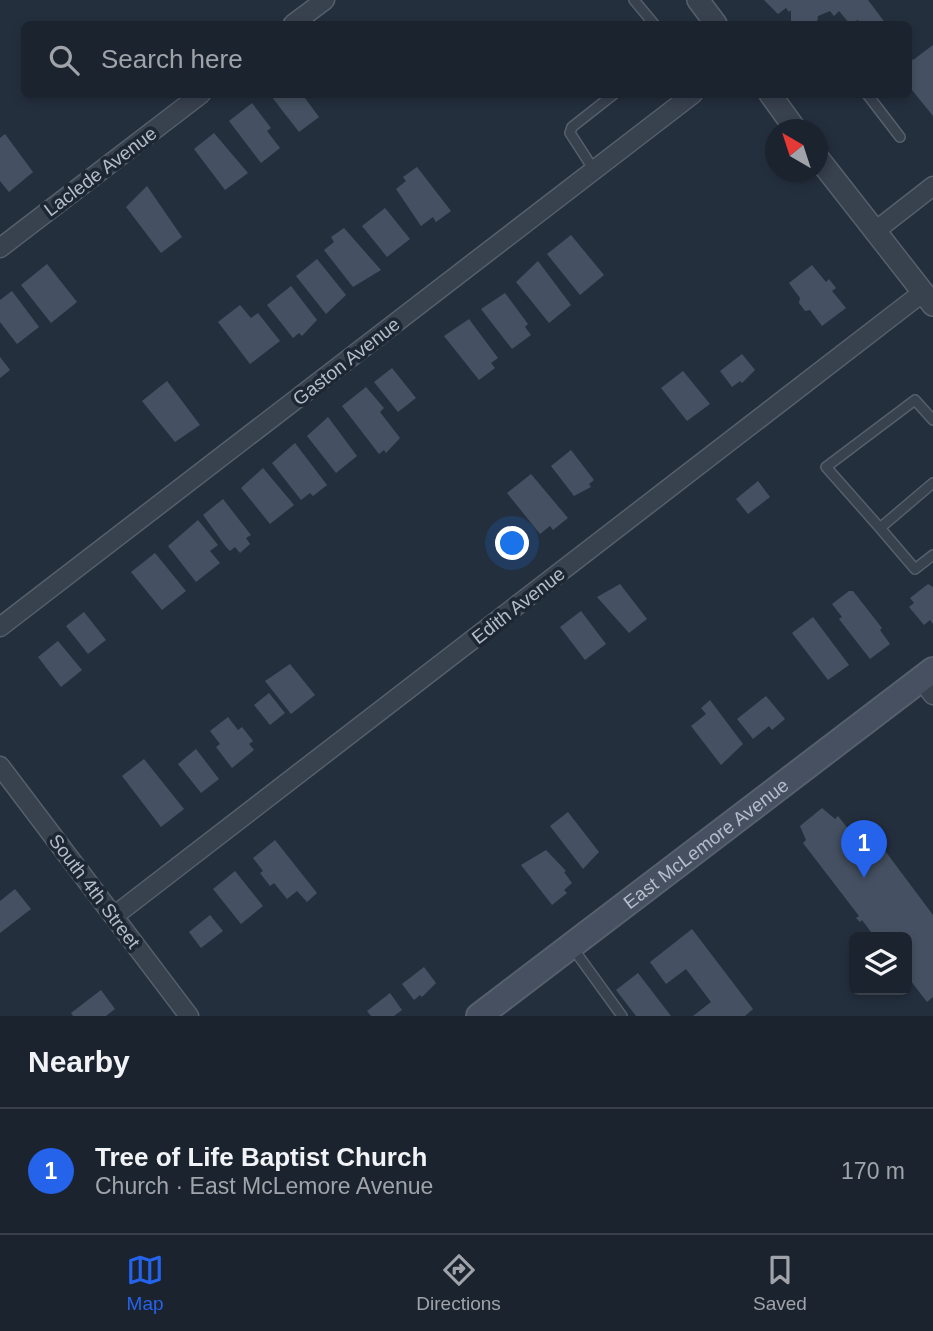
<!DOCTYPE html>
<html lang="en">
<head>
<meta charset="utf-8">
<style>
	body { margin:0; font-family:Arial,sans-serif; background:#282f3a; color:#f1f3f6 }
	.controls { position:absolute; right:21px; bottom:21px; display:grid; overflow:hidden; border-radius:10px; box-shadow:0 4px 10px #0003 }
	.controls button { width:63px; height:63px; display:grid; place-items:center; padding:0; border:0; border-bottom:2px solid #39404a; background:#1b232e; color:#f1f3f6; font:35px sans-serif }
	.compass { position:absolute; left:765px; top:119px; width:63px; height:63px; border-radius:50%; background:#1b232e; box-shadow:0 4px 10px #0003; rotate:321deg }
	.you { position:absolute; left:513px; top:544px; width:24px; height:24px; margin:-18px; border:5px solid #fff; border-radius:50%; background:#1a73e8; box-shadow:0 0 0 10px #1a73e833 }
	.badge { display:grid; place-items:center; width:46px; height:46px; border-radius:50%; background:#2563eb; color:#fff; font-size:23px; font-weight:700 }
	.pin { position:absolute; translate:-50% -58px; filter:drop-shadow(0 2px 4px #0008) }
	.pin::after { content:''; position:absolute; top:37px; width:24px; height:21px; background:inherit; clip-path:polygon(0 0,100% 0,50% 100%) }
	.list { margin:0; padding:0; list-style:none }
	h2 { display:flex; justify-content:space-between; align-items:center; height:91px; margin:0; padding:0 28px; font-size:30px }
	h2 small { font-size:23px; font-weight:400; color:#a0a4aa }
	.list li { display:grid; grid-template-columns:46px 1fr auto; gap:21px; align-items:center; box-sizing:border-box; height:126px; padding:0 28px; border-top:2px solid #39404a }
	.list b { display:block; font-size:26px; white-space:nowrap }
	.list p { margin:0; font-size:23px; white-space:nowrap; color:#a0a4aa }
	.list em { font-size:23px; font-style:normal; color:#a0a4aa }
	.icon { flex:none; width:38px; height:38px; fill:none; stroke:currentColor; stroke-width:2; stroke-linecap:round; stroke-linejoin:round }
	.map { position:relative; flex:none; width:933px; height:1016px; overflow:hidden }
	.search { position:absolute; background:#1b232e; box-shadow:0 4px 10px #0003; left:21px; right:21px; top:21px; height:77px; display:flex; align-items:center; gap:18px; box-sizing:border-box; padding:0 24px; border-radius:10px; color:#a0a4aa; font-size:26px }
	.sheet { height:217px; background:#1b232e }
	nav { display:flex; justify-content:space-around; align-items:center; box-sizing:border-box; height:98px; border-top:2px solid #39404a; background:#1b232e; font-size:19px; color:#a0a4aa }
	nav a { display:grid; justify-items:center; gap:4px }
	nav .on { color:#2563eb }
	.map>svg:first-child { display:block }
</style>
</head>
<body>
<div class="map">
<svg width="933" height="1016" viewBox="0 0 933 1016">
	<rect width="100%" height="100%" fill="#242f3e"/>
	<path fill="#455162" d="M764,0H868L886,24H862L858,20L850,24L839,11L834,16L830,11L818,16L817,24H791V10L789,12L786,8L778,14Z
		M933,45V116L908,85V54L913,60Z
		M273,94H302L319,117L299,132L271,96Z
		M252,103L271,128L267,131L280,148L261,163L229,121Z
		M214,133L248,173L225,190L194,149Z
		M5,134L33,172L9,192L0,181V138Z
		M417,167L451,211L436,222L433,217L421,226L396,189L406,181L403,177Z
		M147,186L182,237L161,253L126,207Z
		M385,208L410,239L387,257L362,226Z
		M344,228L381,270L353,287L324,250L334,242L331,237Z
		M571,235L604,275L580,295L547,254Z
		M317,259L346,295L326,314L296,276Z
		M538,261L571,305L549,323L516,282Z
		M47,264L77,302L51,323L21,285Z
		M812,265L826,282L829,279L836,288L832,291L846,308L822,326L810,310L805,311L799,303L800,298L789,283Z
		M291,286L317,320L302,336L299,333L293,338L267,305Z
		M12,291L39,327L17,344L0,322V300Z
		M505,293L528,324L525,327L531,335L512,349L481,309Z
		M240,305L251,318L258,313L280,341L250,364L218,322Z
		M469,319L498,358L491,363L495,368L479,380L444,336Z
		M742,354L755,370L742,383L740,381L732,387L720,371Z
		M0,357L10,370L0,378Z
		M392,368L416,398L398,412L374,382Z
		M683,371L710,404L687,421L661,388Z
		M167,381L200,425L175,442L142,401Z
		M366,387L384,408L380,412L400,438L386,453L384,450L379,454L342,406Z
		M328,417L357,456L336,473L307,436Z
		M295,443L327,485L313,496L310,493L301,500L272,463Z
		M571,450L594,480L589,484L591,487L574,496L551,466Z
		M263,468L294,505L270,524L241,488Z
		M531,474L568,518L553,530L550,526L540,534L507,493Z
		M758,481L770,497L748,514L736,499Z
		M223,499L251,535L246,538L250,544L240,553L235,547L230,551L226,547L203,515Z
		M198,520L218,545L210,551L220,563L196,582L168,546Z
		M155,553L186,591L162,610L131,572Z
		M620,584L647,619L629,633L597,597Z
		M928,584L933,587V624L930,620L924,625L909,607L914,603L910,598Z
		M849,591H853L882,628L880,630L890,644L870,659L839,619L842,617L832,604Z
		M581,611L606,644L585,660L560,627Z
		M84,612L106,640L88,654L66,626Z
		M813,617L849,665L828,680L792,633Z
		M58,641L82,670L61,687L38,657Z
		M290,664L315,695L291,714L265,681Z
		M269,693L285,713L270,725L254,705Z
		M766,696L785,719L772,730L769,726L753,739L737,719Z
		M710,700L743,744L721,765L691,726L706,714L701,708Z
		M228,717L238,730L242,727L253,741L249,744L254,750L232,768L216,747L220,744L210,731Z
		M196,749L219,779L201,793L178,764Z
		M144,759L184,809L161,827L122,776Z
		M822,808L835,819L838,816L868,854L880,844L933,915V997L927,1002L907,976V937L874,936L862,920L860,922L856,918L859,916L803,843L806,840L800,826Z
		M568,812L599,852L583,869L550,826Z
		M275,840L317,893L307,902L297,891L287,899L274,883L270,886L260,873L263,871L253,858Z
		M546,850L566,871L564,872L572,883L564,890L567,893L552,905L521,865Z
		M235,871L263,906L241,924L213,889Z
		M15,889L31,909L0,933V901Z
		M210,915L223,931L201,948L189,932Z
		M692,929L753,1009L745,1016H693L711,1002L686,969L666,984L650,962Z
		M424,967L436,983L422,997L420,995L414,1000L402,984Z
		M638,973L671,1016H636L616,990Z
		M101,990L115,1009L106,1016H73L71,1013Z
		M390,993L402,1010L394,1016H371L367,1011Z"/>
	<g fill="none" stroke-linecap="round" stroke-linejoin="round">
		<defs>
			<path id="service" d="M634,0L654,24
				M867,94L900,137
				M594,170L570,133L572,127L614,94
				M933,420L915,400L826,467L880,528L933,483
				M880,528L915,569L933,555
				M572,947L622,1016"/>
			<path id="minor" d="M293,24L325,0
				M874,232L933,186
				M0,248L201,94
				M0,627L693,94
				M921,679L933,695
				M0,766L189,1016
				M114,916L922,293"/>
			<path id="tertiary" d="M698,0L716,24
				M770,94L796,130
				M818,158L933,305"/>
			<g id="secondary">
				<path id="s1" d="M479,1016L933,670"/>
			</g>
		</defs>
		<use href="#service" stroke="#565f6c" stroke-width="12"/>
		<use href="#minor" stroke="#565f6c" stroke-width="21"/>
		<use href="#tertiary" stroke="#565f6c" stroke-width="24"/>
		<use href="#secondary" stroke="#565f6c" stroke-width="28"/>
		<use href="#service" stroke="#38414e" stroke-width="9"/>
		<use href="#minor" stroke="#38414e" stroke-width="18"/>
		<use href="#tertiary" stroke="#38414e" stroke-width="21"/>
		<use href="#secondary" stroke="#465061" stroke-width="24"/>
	</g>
	<g text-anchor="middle" stroke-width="7" stroke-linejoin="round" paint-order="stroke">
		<g font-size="19" fill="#b4bcc9" stroke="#1d2633">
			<text transform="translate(100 171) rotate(-37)" y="7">Laclede Avenue</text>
			<text transform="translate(346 361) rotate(-38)" y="7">Gaston Avenue</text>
			<text transform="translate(518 605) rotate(-38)" y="7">Edith Avenue</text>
			<text dy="7" stroke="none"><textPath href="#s1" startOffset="285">East McLemore Avenue</textPath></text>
			<text transform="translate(95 891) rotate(53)" y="7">South 4th Street</text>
		</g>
	</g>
</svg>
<div class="controls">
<button><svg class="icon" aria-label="layers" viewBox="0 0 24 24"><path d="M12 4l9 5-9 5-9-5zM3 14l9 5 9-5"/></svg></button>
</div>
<svg class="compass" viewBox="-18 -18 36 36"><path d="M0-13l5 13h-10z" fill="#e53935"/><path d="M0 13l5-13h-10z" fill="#a0a4aa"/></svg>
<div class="you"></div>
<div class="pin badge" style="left:864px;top:878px">1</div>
<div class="search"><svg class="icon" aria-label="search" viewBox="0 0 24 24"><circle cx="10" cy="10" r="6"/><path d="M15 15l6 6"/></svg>Search here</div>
</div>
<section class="sheet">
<h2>Nearby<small></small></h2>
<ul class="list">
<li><span class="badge">1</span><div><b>Tree of Life Baptist Church</b><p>Church · East McLemore Avenue</p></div><em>170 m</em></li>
</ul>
</section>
<nav>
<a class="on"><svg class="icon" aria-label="map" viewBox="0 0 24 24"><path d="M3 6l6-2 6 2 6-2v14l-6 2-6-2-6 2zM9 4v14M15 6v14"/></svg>Map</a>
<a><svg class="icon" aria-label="directions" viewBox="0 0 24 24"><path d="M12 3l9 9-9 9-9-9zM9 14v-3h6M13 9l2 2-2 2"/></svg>Directions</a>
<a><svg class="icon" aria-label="saved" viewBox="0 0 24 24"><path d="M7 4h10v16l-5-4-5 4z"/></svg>Saved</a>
</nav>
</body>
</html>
